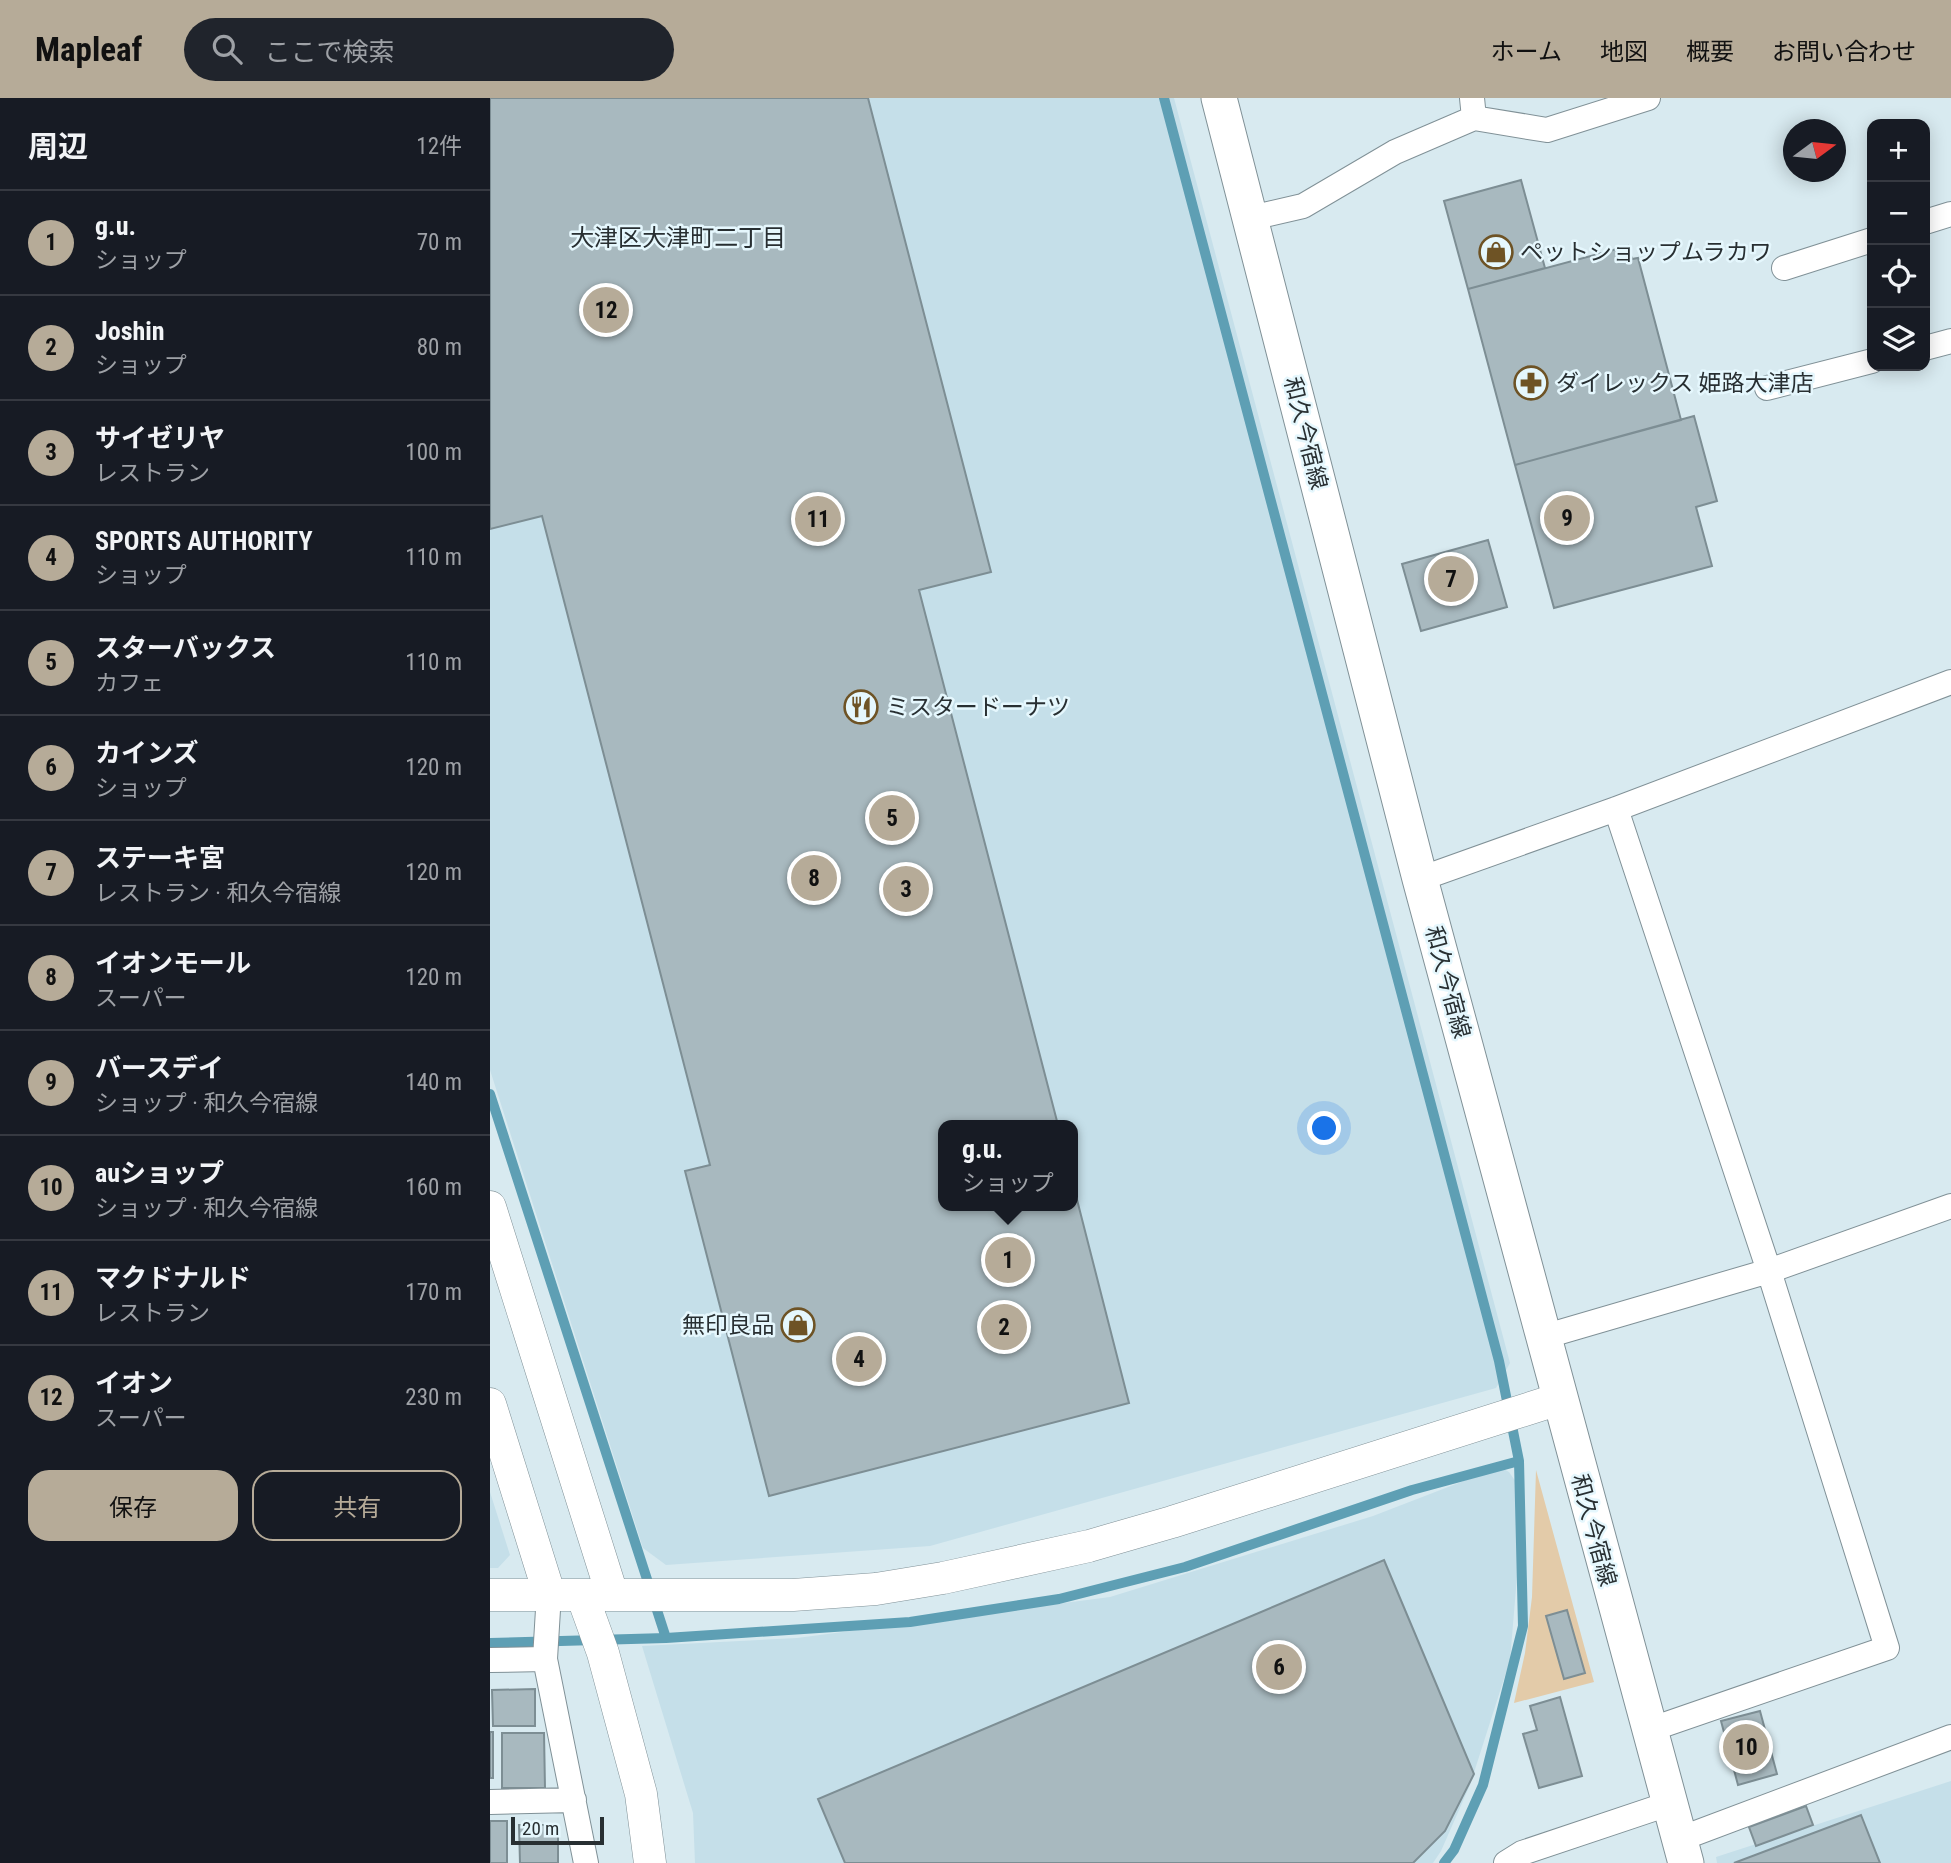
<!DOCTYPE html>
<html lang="ja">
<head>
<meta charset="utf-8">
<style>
	body { margin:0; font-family:"Roboto Condensed","Noto Sans JP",sans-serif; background:#20242c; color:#f1f3f6 }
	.controls { position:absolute; right:21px; top:21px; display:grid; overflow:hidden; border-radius:14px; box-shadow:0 4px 18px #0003 }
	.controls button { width:63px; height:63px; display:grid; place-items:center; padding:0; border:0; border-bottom:2px solid #363941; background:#171b24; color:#f1f3f6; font:35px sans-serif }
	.compass { position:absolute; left:1293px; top:21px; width:63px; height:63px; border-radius:50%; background:#171b24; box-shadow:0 4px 18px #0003; rotate:75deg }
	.scale { position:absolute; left:21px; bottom:18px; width:93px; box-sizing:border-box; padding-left:7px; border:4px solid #282f32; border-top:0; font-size:19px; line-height:24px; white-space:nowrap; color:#282f32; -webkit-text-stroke:5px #e5f7fd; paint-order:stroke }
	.you { position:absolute; left:835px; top:1031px; width:24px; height:24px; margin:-18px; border:5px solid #fff; border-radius:50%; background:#1a73e8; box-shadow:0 0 0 10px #1a73e833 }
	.badge { display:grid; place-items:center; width:46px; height:46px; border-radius:50%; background:#b6ab98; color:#111; font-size:23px; font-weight:700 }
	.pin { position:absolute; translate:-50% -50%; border:4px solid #fff; box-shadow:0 2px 7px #0006 }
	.popup { position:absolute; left:448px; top:1022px; width:140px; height:91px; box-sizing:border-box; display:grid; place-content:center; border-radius:14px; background:#171b24; filter:drop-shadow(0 2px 5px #0005); font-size:23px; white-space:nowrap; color:#9ea1a6 }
	.popup b { font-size:26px; color:#f1f3f6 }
	.popup::after { content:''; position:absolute; left:50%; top:100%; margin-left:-14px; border:14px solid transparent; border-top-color:#171b24 }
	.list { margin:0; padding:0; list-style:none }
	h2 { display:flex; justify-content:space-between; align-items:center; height:91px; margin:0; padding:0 28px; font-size:30px }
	h2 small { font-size:23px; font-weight:400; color:#9ea1a6 }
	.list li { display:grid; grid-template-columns:46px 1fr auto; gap:21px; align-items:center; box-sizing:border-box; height:105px; padding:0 28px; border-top:2px solid #363941 }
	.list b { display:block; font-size:26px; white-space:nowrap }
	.list p { margin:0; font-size:23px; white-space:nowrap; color:#9ea1a6 }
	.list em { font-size:23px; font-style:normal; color:#9ea1a6 }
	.actions { display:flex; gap:14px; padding:21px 28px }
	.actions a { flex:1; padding:16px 0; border:2px solid #b6ab98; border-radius:21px; text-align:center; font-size:24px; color:#b6ab98 }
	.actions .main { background:#b6ab98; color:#111 }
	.icon { flex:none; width:38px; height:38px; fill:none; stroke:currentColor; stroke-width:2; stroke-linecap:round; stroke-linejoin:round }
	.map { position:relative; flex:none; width:1461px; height:1765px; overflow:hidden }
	header { display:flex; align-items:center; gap:42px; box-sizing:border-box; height:98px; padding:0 35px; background:#b6ab98; color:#111 }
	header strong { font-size:33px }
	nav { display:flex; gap:38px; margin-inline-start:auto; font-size:24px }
	.search { width:490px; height:63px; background:#20242c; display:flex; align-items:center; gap:18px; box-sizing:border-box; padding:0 24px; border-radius:38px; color:#9ea1a6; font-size:26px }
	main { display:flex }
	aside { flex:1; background:#171b24 }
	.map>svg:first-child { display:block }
</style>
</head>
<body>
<header>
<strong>Mapleaf</strong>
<div class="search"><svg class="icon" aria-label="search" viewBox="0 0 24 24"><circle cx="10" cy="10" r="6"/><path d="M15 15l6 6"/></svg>ここで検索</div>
<nav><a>ホーム</a><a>地図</a><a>概要</a><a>お問い合わせ</a></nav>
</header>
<main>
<aside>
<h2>周辺<small>12件</small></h2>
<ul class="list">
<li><span class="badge">1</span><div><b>g.u.</b><p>ショップ</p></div><em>70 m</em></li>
<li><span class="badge">2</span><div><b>Joshin</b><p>ショップ</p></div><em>80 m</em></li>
<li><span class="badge">3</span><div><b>サイゼリヤ</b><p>レストラン</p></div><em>100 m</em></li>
<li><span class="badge">4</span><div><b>SPORTS AUTHORITY</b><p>ショップ</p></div><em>110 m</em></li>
<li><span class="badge">5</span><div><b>スターバックス</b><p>カフェ</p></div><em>110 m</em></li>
<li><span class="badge">6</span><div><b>カインズ</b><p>ショップ</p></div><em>120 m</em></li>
<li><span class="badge">7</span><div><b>ステーキ宮</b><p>レストラン · 和久今宿線</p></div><em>120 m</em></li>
<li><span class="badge">8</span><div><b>イオンモール</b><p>スーパー</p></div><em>120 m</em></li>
<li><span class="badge">9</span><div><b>バースデイ</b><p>ショップ · 和久今宿線</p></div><em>140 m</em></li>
<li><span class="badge">10</span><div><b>auショップ</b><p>ショップ · 和久今宿線</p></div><em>160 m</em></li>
<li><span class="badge">11</span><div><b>マクドナルド</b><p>レストラン</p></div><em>170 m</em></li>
<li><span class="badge">12</span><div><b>イオン</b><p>スーパー</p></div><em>230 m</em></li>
</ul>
<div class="actions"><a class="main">保存</a><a>共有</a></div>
</aside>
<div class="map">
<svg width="1461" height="1765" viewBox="0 0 1461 1765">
	<rect width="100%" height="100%" fill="#d8eaf0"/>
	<path fill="#c5dfe9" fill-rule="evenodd" d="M0,0H684L1020,1265L1006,1290L440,1448L176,1467L153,1450L0,972ZM453,1027H583V1108H453Z
		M1010,1369L1019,1374L1026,1384L1028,1398L1029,1455L1020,1562L980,1687L951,1753L943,1765H205L203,1715L152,1548L307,1540L620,1499L883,1418Z
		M0,1394L20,1457L8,1470H0Z
		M1461,1683V1765H1227L1226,1759Z"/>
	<path fill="#e3cba9" d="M1046,1372L1104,1584L1024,1605L1035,1555L1042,1499Z"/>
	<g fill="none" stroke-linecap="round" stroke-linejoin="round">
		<path stroke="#5e9fb4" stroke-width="10" d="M674,0L1009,1263L1029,1363L1033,1528L993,1687L964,1752L954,1765
			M0,996L176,1540
			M0,1545L176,1540L420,1524L569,1501L695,1469L922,1392L1029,1363"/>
	</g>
	<path fill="#a8b9bf" stroke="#7d8e94" stroke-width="2" d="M0,0H378L501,474L429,492L568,1027H453V1108H583V1086L639,1305L279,1398L195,1073L220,1067L52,418L0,431Z
		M1031,82L1055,170L978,191L954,103Z
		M1138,148L1142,161L1148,160L1191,322L1025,367L978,191Z
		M1204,318L1227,403L1206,409L1222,468L1064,510L1025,367Z
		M998,442L1017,509L931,533L912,466Z
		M894,1462L984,1676L955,1733L923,1765H355L328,1701Z
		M1077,1512L1095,1575L1074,1581L1056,1518Z
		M45,1591V1628H3L2,1592Z
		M1070,1599L1092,1678L1049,1690L1033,1636L1047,1632L1040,1608Z
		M1270,1613L1287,1676L1248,1687L1231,1623Z
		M0,1634H3V1680H0Z
		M12,1635H54L55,1690H12Z
		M1316,1708L1323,1727L1266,1748L1259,1729Z
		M1371,1717L1390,1765H1244Z
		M0,1723H17V1765H0Z
		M29,1727H68V1765H30Z"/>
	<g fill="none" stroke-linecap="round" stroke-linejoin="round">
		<defs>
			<path id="minor" d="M982,0L984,20L1057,32L1158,0
				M761,120L813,108L905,54L984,20
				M1435,124L1461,116
				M1294,170L1382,142
				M1435,250L1461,243
				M1277,290L1382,263
				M1126,711L1279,1173L1397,1550L1159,1632
				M930,781L1126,711L1461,584
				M1053,1239L1279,1173L1461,1108
				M59,1495L55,1561L96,1765
				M0,1562L55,1561
				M0,1704L84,1702
				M1190,1741L1461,1639
				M1016,1765L1032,1755L1181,1705"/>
			<path id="tertiary" d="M0,1109L122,1496
				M0,1306L59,1495
				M0,1497H303L386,1491L453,1480L599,1448L682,1424L1069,1301
				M92,1497L113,1555L151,1696L160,1765"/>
			<path id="secondary" d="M729,0L930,781L1196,1765"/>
		</defs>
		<use href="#minor" stroke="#809197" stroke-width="26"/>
		<use href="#tertiary" stroke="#809197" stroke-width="33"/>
		<use href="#secondary" stroke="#809197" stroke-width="37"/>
		<use href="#minor" stroke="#fff" stroke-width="24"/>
		<use href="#tertiary" stroke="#fff" stroke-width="32"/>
		<use href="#secondary" stroke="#fff" stroke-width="35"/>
	</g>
	<defs>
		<symbol id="shop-ring" viewBox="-11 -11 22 22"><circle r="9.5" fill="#e5f7fd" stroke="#6e5325" stroke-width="1.5"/><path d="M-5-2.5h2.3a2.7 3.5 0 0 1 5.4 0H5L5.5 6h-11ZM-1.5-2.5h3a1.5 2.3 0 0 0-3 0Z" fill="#6e5325"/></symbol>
		<symbol id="pharmacy-ring" viewBox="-11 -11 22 22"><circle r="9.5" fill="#e5f7fd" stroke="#6e5325" stroke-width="1.5"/><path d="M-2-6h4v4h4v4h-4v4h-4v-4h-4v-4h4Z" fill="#6e5325"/></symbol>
		<symbol id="restaurant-ring" viewBox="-11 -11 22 22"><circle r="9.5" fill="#e5f7fd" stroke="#6e5325" stroke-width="1.5"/><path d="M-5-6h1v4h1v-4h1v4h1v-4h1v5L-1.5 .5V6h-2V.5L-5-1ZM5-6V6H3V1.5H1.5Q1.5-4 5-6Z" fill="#6e5325"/></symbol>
	</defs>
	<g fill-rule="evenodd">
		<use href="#shop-ring" x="987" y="135" width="38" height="38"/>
		<use href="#pharmacy-ring" x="1022" y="266" width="38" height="38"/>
		<use href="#restaurant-ring" x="352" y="590" width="38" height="38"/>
		<use href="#shop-ring" x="289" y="1208" width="38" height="38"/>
	</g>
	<g text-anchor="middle" stroke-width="5" stroke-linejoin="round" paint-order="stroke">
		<g font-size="23" fill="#282f32" stroke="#e5f7fd" text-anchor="start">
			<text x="1030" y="162">ペットショップムラカワ</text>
			<text x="1066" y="293">ダイレックス 姫路大津店</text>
			<text x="396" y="617">ミスタードーナツ</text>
			<text x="284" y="1235" text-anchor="end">無印良品</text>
		</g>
		<g font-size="23" fill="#282f32" stroke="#e5f7fd">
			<text transform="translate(816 335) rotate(76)" y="8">和久今宿線</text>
			<text transform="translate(958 884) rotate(75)" y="8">和久今宿線</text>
			<text transform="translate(1104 1432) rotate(75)" y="8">和久今宿線</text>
		</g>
		<g font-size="24" fill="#282f32" stroke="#e5f7fd">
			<text x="188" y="148">大津区大津町二丁目</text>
		</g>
	</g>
</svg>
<div class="controls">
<button>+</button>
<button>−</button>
<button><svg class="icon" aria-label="locate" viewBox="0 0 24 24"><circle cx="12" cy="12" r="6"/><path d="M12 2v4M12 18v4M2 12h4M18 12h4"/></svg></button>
<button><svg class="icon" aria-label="layers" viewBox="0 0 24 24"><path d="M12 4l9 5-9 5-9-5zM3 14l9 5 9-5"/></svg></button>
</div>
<svg class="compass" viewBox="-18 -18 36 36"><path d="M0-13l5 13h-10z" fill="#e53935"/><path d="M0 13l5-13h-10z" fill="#9ea1a6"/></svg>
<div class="scale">20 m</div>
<div class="you"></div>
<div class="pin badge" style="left:518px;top:1162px">1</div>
<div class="popup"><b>g.u.</b>ショップ</div>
<div class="pin badge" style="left:514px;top:1229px">2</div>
<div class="pin badge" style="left:416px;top:791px">3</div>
<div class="pin badge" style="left:369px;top:1261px">4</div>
<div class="pin badge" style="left:402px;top:720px">5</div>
<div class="pin badge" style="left:789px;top:1569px">6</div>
<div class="pin badge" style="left:961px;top:481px">7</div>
<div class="pin badge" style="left:324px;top:780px">8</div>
<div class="pin badge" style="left:1077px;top:420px">9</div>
<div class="pin badge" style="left:1256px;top:1649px">10</div>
<div class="pin badge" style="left:328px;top:421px">11</div>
<div class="pin badge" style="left:116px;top:212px">12</div>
</div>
</main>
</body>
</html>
